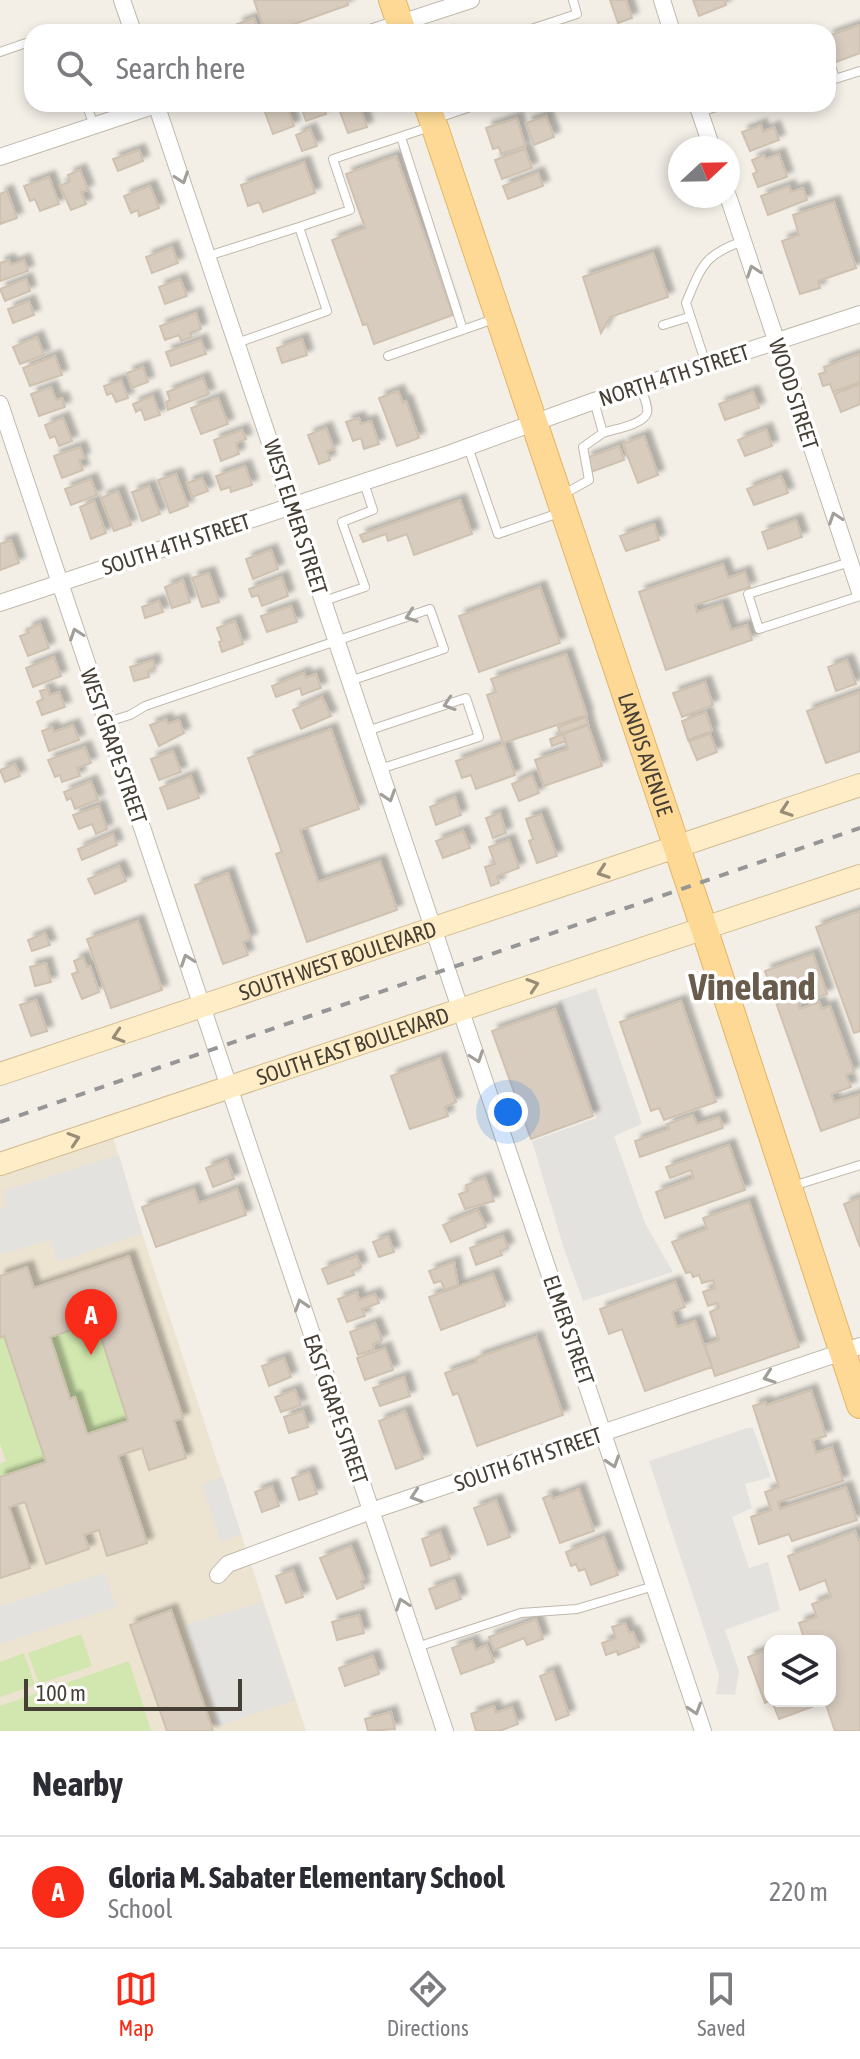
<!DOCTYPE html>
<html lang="en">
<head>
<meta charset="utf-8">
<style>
	body { margin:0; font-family:"Asap Condensed",sans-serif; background:#f2f2f3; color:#2b2b33 }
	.controls { position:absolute; right:24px; bottom:24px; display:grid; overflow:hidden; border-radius:16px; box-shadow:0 4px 12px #0003 }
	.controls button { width:72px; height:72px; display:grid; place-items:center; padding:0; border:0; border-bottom:2px solid #e1e1e2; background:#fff; color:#2b2b33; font:40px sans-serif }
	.compass { position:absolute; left:668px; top:136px; width:72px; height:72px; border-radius:50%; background:#fff; box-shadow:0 4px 12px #0003; rotate:68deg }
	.scale { position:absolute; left:24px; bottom:20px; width:218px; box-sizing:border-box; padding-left:8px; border:4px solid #463f36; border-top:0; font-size:22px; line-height:28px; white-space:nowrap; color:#463f36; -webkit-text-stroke:6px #fff; paint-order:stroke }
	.you { position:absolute; left:508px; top:1112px; width:28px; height:28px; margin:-20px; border:6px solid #fff; border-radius:50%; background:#1a73e8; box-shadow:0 0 0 12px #1a73e833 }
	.badge { display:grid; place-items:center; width:52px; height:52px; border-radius:50%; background:#f82c19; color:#fff; font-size:26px; font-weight:700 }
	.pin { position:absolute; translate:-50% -66px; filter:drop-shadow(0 2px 4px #0008) }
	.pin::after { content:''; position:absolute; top:42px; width:28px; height:24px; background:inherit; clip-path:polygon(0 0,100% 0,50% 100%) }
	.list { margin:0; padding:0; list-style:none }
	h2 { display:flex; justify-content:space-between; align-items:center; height:104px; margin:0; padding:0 32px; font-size:34px }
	h2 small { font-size:26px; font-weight:400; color:#7c7c81 }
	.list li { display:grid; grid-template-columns:52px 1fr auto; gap:24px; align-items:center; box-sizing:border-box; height:112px; padding:0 32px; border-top:2px solid #e1e1e2 }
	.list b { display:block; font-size:30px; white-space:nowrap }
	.list p { margin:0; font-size:26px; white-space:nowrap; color:#7c7c81 }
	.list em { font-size:26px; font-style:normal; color:#7c7c81 }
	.icon { flex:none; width:44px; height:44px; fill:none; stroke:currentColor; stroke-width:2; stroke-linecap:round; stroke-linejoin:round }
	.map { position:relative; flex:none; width:860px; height:1731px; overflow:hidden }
	.search { position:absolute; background:#fff; box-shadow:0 4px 12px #0003; left:24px; right:24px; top:24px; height:88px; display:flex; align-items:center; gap:20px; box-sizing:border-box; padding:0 28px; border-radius:24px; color:#7c7c81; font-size:30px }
	.sheet { height:216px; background:#fff }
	nav { display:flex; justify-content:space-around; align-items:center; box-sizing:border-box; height:112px; border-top:2px solid #e1e1e2; background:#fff; font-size:22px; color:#7c7c81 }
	nav a { display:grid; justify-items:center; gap:4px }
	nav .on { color:#f82c19 }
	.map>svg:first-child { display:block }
</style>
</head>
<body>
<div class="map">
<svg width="860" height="1731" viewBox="0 0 860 1731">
	<defs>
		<filter id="shadow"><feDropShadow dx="6" dy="-6" stdDeviation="2" flood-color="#0004"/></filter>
	</defs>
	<rect width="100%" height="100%" fill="#f3efe7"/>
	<path fill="#ece3d0" d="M110,1127L142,1233L306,1731H0V1164Z"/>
	<path fill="#d2e7af" d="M96,1322L128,1421L87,1434L75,1398L70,1399L50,1337Z
		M4,1336L48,1460L0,1477V1464L6,1461L0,1443V1338Z
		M81,1634L92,1666L39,1684L28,1653Z
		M24,1653L35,1685L0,1697V1662Z
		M129,1661L151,1731H0V1706Z"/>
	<path fill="#e4e2df" d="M596,988L642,1124L614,1136L645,1223L673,1272L583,1301L564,1249L532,1141L596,1118L558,1001Z
		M119,1155L142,1233L58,1262L50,1240L0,1255V1208L7,1206L3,1191Z
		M747,1428H753L771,1477L745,1484L752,1508L732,1517L749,1568L768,1562L780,1610L725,1630L739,1671L735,1695L716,1694L719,1675L649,1461Z
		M223,1477L241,1534L221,1542L202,1485Z
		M105,1573L116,1607L0,1644V1606Z
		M262,1602L295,1700L218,1726L186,1625Z"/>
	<path fill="#d8ccbf" stroke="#cfc1af" stroke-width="2" fill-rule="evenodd" filter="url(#shadow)" d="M254,0H347L348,5L272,32H265Z
		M610,0H626L632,18L618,23Z
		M693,0H724L726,5L699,16Z
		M254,18L259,32H240L237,24Z
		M860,25V53L836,62L828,36Z
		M262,104H286L294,126L273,134Z
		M300,104H322L326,114L306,121Z
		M337,104H359L367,127L348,133Z
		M546,116L554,137L534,145L526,123Z
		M517,118L525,146L501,154L499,147L493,149L486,128Z
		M761,125L763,132L774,127L779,140L750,151L742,132Z
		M310,129L317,146L302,151L296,135Z
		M525,149L532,168L502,179L495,160Z
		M139,150L143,161L118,171L113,159Z
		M779,154L787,177L758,187L753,174L757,172L752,160L764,155L766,159Z
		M396,156L453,315L374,344L367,324L363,325L332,240L365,228L346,174Z
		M304,162L315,193L263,212L259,202L248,206L241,185Z
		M80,170L88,190L81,192L86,204L71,210L60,186L70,181L68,175Z
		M538,173L543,186L508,199L503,186Z
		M49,177L59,204L40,211L35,199L30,201L24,186Z
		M150,186L159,208L139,216L138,210L131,213L124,196Z
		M789,186L791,192L803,188L807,200L768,215L761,196Z
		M7,191L17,218L0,224V194Z
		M834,202L856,268L818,281L820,288L800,294L782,241L799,235L793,215Z
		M172,247L178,263L152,273L146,257Z
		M653,253L668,297L610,317L601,333L583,277Z
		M9,260L11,265L24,260L28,271L0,281V263Z
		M26,279L30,291L5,301L0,289Z
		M180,279L187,296L165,304L159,287Z
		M29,301L34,315L13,323L8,309Z
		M196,313L201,329L190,333L192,337L181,341L179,335L165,340L160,326Z
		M37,337L44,355L20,364L13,347Z
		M302,339L307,355L282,363L277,348Z
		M201,340L206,354L171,366L166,352Z
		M860,354V382L833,392L830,384L823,386L819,374L826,372L824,367Z
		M55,356L62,375L30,386L23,368Z
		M143,367L148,382L132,388L127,373Z
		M203,378L209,394L168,410L166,402L170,400L167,392Z
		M121,380L128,398L116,402L112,393L107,395L104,386Z
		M860,384V404L841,412L834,394Z
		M51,387L56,400L62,398L65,407L39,416L31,394Z
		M398,391L403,403L406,401L419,438L397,446L379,398Z
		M753,392L759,408L725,420L719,404Z
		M153,396L160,415L145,420L141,409L136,412L133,404Z
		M218,398L228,424L201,434L191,408Z
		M63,418L72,441L59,446L55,436L50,438L45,425Z
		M359,418L361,424L371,421L379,444L364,449L361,438L353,441L346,422Z
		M326,428L334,449L327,451L330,460L319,464L308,435Z
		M766,429L772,446L745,456L738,440Z
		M242,430L246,439L236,443L239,454L221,461L214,440Z
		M644,436L658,475L638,483L623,444Z
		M619,446L624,460L591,472L586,458Z
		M80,447L84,458L79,460L83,470L62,478L54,456Z
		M245,466L252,485L231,492L230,487L221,490L216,476Z
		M176,474L188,506L170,513L158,480Z
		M781,476L788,493L754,505L747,489Z
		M202,478L208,491L192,497L187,483Z
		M91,479L97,495L71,505L65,489Z
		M149,486L160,514L142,521L132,492Z
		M118,491L131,525L114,531L101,498Z
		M460,500L472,534L414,555L407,534L388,541L386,534L363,542L360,535Z
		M94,501L106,533L91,539L80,507Z
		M796,520L802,537L768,549L762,532Z
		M654,524L659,540L626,551L620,536Z
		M11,540L19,563L0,570V544Z
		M271,550L278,569L253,579L246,559Z
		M723,564L728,578L745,572L750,587L695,605L697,612L722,604L731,630L747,625L752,640L666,670L639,592Z
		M209,573L219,602L202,607L192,578Z
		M282,577L288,596L262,606L258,595L252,597L249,589Z
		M183,580L190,602L172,608L165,587Z
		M540,587L560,643L479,672L459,616Z
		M159,601L163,612L145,618L142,607Z
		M291,606L297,622L267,632L261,616Z
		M235,621L243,644L222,652L219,642L222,641L217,628Z
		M40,624L49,648L28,656L20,636L29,633L27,629Z
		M566,654L587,715L503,743L487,695L496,692L491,679Z
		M54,657L61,676L33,687L26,668Z
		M153,660L155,668L148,671L149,677L134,681L130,667Z
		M847,660L856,684L836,691L828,667Z
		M304,673L306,678L316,674L321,688L302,695L300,688L276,697L272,686Z
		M705,682L713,705L682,717L673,693Z
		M48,689L50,695L59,692L65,707L42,715L37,702L43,699L40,691Z
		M860,692V751L826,763L807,711Z
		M322,697L331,716L301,729L293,710Z
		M706,712L712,731L688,740L682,721Z
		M586,717L588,724L563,733L566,741L552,746L550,739L561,735L558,727Z
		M166,719L168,724L179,720L184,733L159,746L150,725Z
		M73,725L79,740L49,751L42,731L52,727L54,732Z
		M588,725L602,766L544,786L535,760L568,749L563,734Z
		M331,729L359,809L300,830L318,882L380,861L397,910L307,942L276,854L282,852L248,758Z
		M710,734L717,752L697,760L689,741Z
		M504,744L515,775L476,789L471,775L462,778L456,761Z
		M85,747L91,763L77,768L80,776L62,782L60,775L55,777L48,760Z
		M173,751L181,772L159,780L151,759Z
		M15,764L20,776L5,782L0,770Z
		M532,775L539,793L519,801L512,784Z
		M191,776L199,798L168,809L160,788Z
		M91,781L98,800L75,809L71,798L67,800L64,792Z
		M455,797L461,815L436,825L430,807Z
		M99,806L107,829L96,834L92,824L79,829L73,815Z
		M500,813L506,833L493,838L486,818Z
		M541,814L557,856L537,863L529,841L533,839L526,819Z
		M463,831L470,848L443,858L436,841Z
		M113,834L117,845L82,860L78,849Z
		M509,840L519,868L497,876L499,883L491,886L485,867L495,864L489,847Z
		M119,866L126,881L95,894L88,879Z
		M228,873L251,939L243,942L248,955L223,964L195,885Z
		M860,911V1031L854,1033L816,927Z
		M138,921L162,990L111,1008L87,939Z
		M45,933L50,945L32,951L28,940Z
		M813,954L827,994L799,1004L800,1009L819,1002L822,1009L830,1006L854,1072L846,1075L851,1087L831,1094L834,1102L860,1094V1117L821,1131L765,971Z
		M83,957L87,967L90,966L99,992L82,999L72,974L78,972L74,961Z
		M46,963L51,982L35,986L30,967Z
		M36,1000L47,1031L31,1036L20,1005Z
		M681,1001L716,1102L664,1120L659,1108L651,1111L620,1022Z
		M555,1009L593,1116L531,1139L492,1031Z
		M440,1058L456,1102L445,1107L448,1116L410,1129L391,1076Z
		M693,1115L697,1124L719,1117L723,1128L640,1157L635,1141L669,1129L667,1124Z
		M729,1145L745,1190L665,1218L656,1192L694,1178L691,1170L670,1178L666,1167Z
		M227,1160L234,1179L213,1187L206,1168Z
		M485,1178L494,1201L465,1209L459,1194L468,1191L466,1185Z
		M194,1189L199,1203L237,1189L246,1215L156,1247L142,1207Z
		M860,1198V1247L844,1204Z
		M749,1202L799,1347L715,1376L705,1345L719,1340L710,1312L719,1308L717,1303L708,1306L703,1292L715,1288L713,1280L702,1283L699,1275L693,1277L691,1272L686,1273L672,1242L707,1229L703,1218Z
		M478,1210L486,1227L451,1242L443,1225Z
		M388,1236L394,1252L379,1257L373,1242Z
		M503,1236L508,1248L500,1251L502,1255L476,1265L470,1248Z
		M129,1256L183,1418L174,1421L186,1458L149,1470L142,1448L118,1456L147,1543L107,1556L99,1530L84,1535L89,1549L46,1564L25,1502L9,1507L30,1568L0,1578V1477L46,1462L4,1336L0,1338V1276L27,1267L34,1288ZM96,1322L128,1421L87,1434L75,1397L70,1399L50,1337Z
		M357,1256L361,1267L352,1271L354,1275L328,1284L322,1269Z
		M454,1262L458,1285L445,1290L441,1281L434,1283L429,1271Z
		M493,1274L505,1306L441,1330L429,1297Z
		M675,1282L685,1307L672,1312L677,1327L695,1321L712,1367L645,1391L622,1329L609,1334L600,1309Z
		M357,1292L359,1300L375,1294L379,1303L362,1309L365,1316L347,1322L338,1299Z
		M375,1323L382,1340L373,1344L374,1349L358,1355L350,1332Z
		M536,1337L563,1415L477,1446L458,1393L453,1395L445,1373L477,1362L476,1358Z
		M385,1348L393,1370L365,1380L357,1358Z
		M284,1358L291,1377L269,1386L262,1366Z
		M404,1377L410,1396L380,1406L373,1388Z
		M295,1390L301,1405L281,1412L275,1397Z
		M811,1390L826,1436L812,1440L816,1453L832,1447L843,1481L778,1502L780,1509L846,1487L857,1520L792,1541L789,1534L759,1544L751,1517L771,1510L765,1492L779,1487L753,1406L765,1402L767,1405Z
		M303,1411L308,1427L289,1433L284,1417Z
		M405,1411L423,1459L396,1469L379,1421Z
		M309,1472L317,1494L299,1500L292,1478Z
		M272,1486L279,1506L262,1512L255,1492Z
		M579,1489L594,1531L560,1543L543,1498L551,1495L553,1499Z
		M496,1500L510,1537L488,1545L474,1508Z
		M855,1531L860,1544V1731H835L825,1702L779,1719L772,1701H830V1641H805L799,1623L817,1617L812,1604L831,1597L825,1580L800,1590L788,1556Z
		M440,1532L450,1559L431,1566L422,1539Z
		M604,1537L618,1575L591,1585L585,1569L579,1571L576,1564L571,1566L566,1552Z
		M351,1546L364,1579L361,1581L364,1588L337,1599L320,1558Z
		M293,1570L303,1597L286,1603L276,1576Z
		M454,1580L461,1599L436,1609L429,1589Z
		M171,1610L213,1731H167L130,1625Z
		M359,1615L364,1633L337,1640L332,1622Z
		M536,1619L543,1639L527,1645L524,1638L494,1650L489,1637Z
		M625,1623L629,1633L633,1632L639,1647L618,1655L617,1651L606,1655L602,1643L616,1638L612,1627Z
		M472,1641L476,1650L487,1645L494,1662L461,1674L452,1648Z
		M770,1649V1701L765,1703L748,1657Z
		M373,1656L379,1674L345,1686L339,1668Z
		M553,1671L569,1715L556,1720L540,1676Z
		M494,1706L496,1713L512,1707L518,1724L499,1731H476L471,1714Z
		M391,1712L395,1729L368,1731L365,1719Z"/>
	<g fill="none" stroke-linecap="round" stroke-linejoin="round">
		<defs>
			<path id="lane" d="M522,32L577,14L573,0
				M0,52L32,41
				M828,70L832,69L835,79L860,71
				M86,104L94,125
				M700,112L726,104
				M435,119L479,104
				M401,137L463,330
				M208,256L299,227
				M663,325L689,317
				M237,343L327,311L299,227L350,210L333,159L430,127
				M388,356L494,319
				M706,364L686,303C702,265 704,255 743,241
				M594,401L603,433C614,429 643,425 647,413C649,406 642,393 640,386
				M468,447L498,534L559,513
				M564,494L589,480L583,447L603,433
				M850,562L748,594L759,629L860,596
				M324,601L365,587L342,522L373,510L364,483
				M107,722L130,715L145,706L430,609L444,649L350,681
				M367,731L466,698L479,737L380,769
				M793,1186L860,1165
				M417,1647L521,1613L577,1609L654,1586"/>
			<path id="street" d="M122,0L133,32
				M662,0L672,32
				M373,32L471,0
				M156,104L703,1731
				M697,104L712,148
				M0,157L159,104
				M728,196L860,592
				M0,404L445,1731
				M0,603L451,453L594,401L860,314
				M218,1575L228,1564L371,1511L860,1346"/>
			<g id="secondary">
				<path id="s1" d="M0,1074L860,785"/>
				<path id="s2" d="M0,1164L860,876"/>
			</g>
			<g id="primary">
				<path d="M392,0L403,32"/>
				<path id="s3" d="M427,104L704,928L860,1405"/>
			</g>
		</defs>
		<use href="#lane" stroke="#c1b9ac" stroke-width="10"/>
		<use href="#street" stroke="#c1b9ac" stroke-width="18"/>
		<use href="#secondary" stroke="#d3bf97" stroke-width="24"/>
		<use href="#primary" stroke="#e3b565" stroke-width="28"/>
		<use href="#lane" stroke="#fff" stroke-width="8"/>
		<use href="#street" stroke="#fff" stroke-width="16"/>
		<use href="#secondary" stroke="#feedc6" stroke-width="22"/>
		<use href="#primary" stroke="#fdd995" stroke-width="26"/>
		<path stroke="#969696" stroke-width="4" stroke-dasharray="10 10" stroke-linecap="butt" d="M0,1122L860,828"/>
	</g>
	<defs><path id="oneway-chevron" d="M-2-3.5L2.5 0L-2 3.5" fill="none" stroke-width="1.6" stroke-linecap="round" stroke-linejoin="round" transform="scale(2)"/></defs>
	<g stroke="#a29f9a">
		<use href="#oneway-chevron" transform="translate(182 178) rotate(71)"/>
		<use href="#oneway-chevron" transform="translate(753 271) rotate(-109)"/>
		<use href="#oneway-chevron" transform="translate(835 518) rotate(-109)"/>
		<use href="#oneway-chevron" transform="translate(411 616) rotate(161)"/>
		<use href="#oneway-chevron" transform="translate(76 634) rotate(-109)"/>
		<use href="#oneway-chevron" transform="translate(449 704) rotate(162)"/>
		<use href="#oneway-chevron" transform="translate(389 796) rotate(72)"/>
		<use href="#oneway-chevron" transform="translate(187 960) rotate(-109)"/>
		<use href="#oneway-chevron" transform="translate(477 1057) rotate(71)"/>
		<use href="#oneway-chevron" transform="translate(301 1305) rotate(-108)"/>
		<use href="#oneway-chevron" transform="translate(769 1377) rotate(161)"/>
		<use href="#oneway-chevron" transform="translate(613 1462) rotate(72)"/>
		<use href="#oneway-chevron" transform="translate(416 1496) rotate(162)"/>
		<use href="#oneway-chevron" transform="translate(402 1604) rotate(-109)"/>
		<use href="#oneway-chevron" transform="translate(695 1709) rotate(72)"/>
	</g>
	<g stroke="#998d77">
		<use href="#oneway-chevron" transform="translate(786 810) rotate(161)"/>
		<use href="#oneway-chevron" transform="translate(603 872) rotate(161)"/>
		<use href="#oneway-chevron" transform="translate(533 985) rotate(-18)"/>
		<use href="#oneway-chevron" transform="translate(118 1036) rotate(162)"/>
		<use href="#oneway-chevron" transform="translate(74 1139) rotate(-18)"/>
	</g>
	<g text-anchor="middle" stroke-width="7" stroke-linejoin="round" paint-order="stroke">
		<g font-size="22" fill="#463f36" stroke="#fff">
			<text transform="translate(674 375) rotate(-18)" y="8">NORTH 4TH STREET</text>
			<text transform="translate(794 394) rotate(72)" y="8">WOOD STREET</text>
			<text transform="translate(296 517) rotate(72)" y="8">WEST ELMER STREET</text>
			<text transform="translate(176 544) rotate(-18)" y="8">SOUTH 4TH STREET</text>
			<text transform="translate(114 746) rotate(71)" y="8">WEST GRAPE STREET</text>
			<text dy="8" stroke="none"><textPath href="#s3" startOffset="686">LANDIS AVENUE</textPath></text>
			<text dy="8" stroke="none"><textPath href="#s1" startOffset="356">SOUTH WEST BOULEVARD</textPath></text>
			<text dy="8" stroke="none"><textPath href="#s2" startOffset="372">SOUTH EAST BOULEVARD</textPath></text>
			<text transform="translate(569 1330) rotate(71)" y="8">ELMER STREET</text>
			<text transform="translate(336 1409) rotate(71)" y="8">EAST GRAPE STREET</text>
			<text transform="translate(528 1459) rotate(-19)" y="8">SOUTH 6TH STREET</text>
		</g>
		<g font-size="38" font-weight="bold" fill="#695c4d" stroke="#fff">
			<text x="752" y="1000">Vineland</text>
		</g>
	</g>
</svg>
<div class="controls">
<button><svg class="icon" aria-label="layers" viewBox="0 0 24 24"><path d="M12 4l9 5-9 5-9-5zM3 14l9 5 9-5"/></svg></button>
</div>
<svg class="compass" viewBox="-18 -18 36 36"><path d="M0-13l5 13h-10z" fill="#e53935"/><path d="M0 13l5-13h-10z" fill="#7c7c81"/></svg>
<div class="scale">100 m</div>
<div class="you"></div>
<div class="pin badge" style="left:91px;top:1355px">A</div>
<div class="search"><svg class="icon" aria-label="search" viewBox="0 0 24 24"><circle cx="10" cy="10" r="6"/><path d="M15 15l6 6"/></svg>Search here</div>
</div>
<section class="sheet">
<h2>Nearby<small></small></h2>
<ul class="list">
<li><span class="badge">A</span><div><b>Gloria M. Sabater Elementary School</b><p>School</p></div><em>220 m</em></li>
</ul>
</section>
<nav>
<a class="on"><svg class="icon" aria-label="map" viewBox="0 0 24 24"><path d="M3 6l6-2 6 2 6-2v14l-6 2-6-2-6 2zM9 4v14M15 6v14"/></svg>Map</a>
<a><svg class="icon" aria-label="directions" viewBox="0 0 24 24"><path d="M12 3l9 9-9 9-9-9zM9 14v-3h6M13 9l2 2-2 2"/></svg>Directions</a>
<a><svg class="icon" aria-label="saved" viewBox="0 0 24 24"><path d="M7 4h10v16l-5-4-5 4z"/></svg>Saved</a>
</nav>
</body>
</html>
